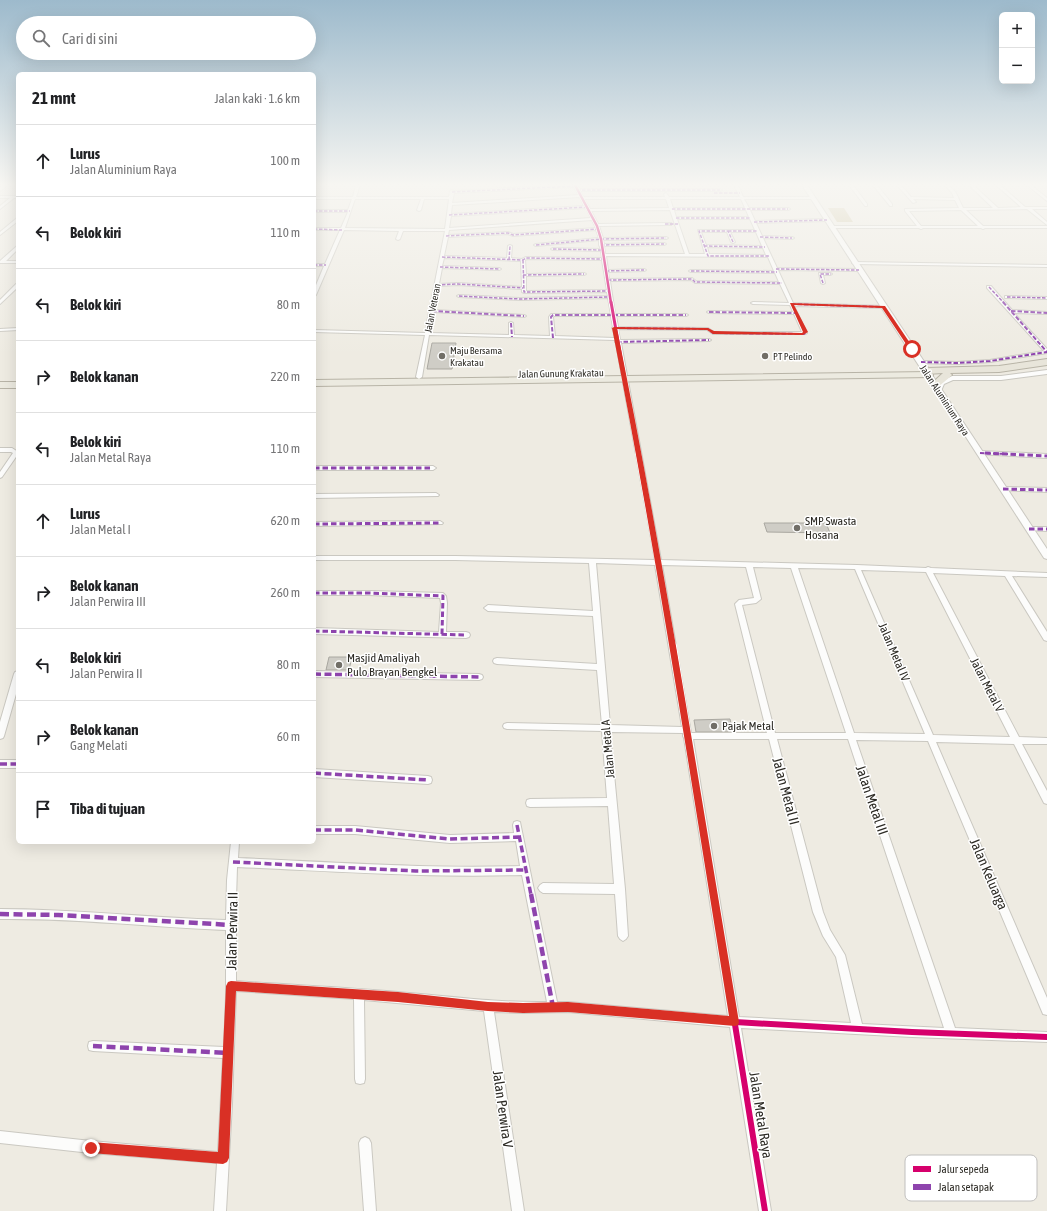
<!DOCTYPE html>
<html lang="id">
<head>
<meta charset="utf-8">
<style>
	body { margin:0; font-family:"Asap Condensed",sans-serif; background:#f2f2f2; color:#202124 }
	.controls { position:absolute; right:12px; top:12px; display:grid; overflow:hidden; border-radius:6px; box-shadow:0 4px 16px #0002 }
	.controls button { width:36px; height:36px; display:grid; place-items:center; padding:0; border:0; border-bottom:1px solid #e0e0e0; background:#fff; color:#202124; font:20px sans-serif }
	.stop { position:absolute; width:12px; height:12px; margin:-9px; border:3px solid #d93025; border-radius:50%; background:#fff }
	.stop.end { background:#d93025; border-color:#fff; box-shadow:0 1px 4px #0008 }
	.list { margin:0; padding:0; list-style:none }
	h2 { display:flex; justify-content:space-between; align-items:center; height:52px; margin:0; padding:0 16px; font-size:17px }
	h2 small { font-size:13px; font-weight:400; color:#757577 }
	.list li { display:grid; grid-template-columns:26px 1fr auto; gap:12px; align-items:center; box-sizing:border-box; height:72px; padding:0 16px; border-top:1px solid #e0e0e0 }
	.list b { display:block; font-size:15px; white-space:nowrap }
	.list p { margin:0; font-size:13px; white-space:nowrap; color:#757577 }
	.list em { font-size:13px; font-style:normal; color:#757577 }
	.icon { flex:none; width:22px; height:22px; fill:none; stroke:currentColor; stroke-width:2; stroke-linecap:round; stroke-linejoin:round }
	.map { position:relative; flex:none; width:1047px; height:1211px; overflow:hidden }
	.search { position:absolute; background:#fff; box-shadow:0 4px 16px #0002; left:16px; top:16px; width:300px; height:44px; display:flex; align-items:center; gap:10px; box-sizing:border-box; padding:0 14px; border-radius:22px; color:#757577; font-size:15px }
	.panel { position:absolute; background:#fff; box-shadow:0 4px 16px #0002; left:16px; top:72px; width:300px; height:772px; border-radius:6px }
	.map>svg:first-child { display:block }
</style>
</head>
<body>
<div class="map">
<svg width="1047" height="1211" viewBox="0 0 1047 1211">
	<rect width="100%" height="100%" fill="#eeebe2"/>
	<path fill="#cec4a1" d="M828,208H844L853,222H837Z"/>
	<path fill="#cfcdc6" stroke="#aaa8a1" d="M432,343H456L452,369H427Z
		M764,523H826L830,533L767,532Z
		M329,657H352L349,670H326Z
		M730,719L733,732H696L694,720Z"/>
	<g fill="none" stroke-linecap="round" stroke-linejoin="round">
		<path stroke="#c7c5bc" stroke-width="4" stroke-dasharray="4 2" stroke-linecap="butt" d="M668,224H675"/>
		<defs>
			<path id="minor" d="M4,185H8L0,191V188Z
				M356,185H360L356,197H449L450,191L452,190L454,191L568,185H577L579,189H720L722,190L720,191H580L583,197H665L664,194L666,193L669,197H740L734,185H738L743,197H813L812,199H744L749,208H788L790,209L788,210H750L755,221L827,219L829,220L827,221L756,223L762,236L792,237L794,238L792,239L763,238L777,268L859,269L861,270L859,271L778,270L793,303L883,306L885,307V308L794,306L807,333L805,334H713L707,330L618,329L620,340L709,339L711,340L709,341L621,343L661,560L857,565L926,568L928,567L931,568L1047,573V577L1012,576L1047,632V641L1044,640L1005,576L933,573L1019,737L1047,738V744H1022L1047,791V804L1044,803L1014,744L936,742L1047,998V1015L1043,1014L928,741L856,740L955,1028L1047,1032V1042L912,1037L741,1028L771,1211H759L730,1027L568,1012L523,1013L494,1012L524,1211H512L484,1011L364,1000L365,1079L364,1083L360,1084L356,1083L355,1079L354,999L236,991L232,1104L226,1211H214L217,1163L91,1153L0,1143V1131L91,1141L218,1152L223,1058L93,1051L89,1050L88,1046L89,1042L93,1041L224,1047L226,996V930C151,927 76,918 0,919V909C76,909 151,918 226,920L227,880L231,842H239L238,858C332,862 426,869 520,866L516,841L450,843L355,834H314V826H355L450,835L514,833L513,825L514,822L517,821L520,822L557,1002H568L728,1016L684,738L683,736V733L610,732L625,889L628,936L626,939L623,941L620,939L618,936L615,894L543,893L540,891L538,888L540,885L543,883L614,884L608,806L530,807L527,806L526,803L527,800L530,799L607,798L602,731L507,729L504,728L503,726L504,724L507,723L602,725L597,670L497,664L494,663L493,661L494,659L497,658L597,664L593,616L488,611L484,608L488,605L593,611L589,563L455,560H314V556H455L655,560L616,343L615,342V340L429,335L422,377L419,379L416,377L425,335L314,332V330L425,333L445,231H403L400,239L398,240L396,239L399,231L344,230L316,295L314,296V290L324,266H314V264H325L340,230H314V228H341L348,212H314V210H348L352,199H314V197H353ZM574,187L579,195L452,203L454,193ZM580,197L584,206L451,214L452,205ZM355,199H421L417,210L419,211L421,210L424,199H449L445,229L345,228ZM584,199H666L669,208L590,209ZM670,199H741L745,208H673ZM586,208L591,218L449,228L451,216ZM670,210L685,254H605L604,246L664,245L666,244L664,243L604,244L603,240L666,239L668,238L666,237L603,238L599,226L668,225L670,224L668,223L598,224L591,211ZM674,210H746L749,217H676ZM677,219H750L755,230H698L705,254H689ZM592,220L596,228L513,234L508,232L448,235L449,230ZM596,230L599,238L536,244L534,245L536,246L599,240V245L601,249L553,248L551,249L553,250L601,251L602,258L526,257L522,259L511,258L512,246L510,245L508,246L507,258L444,256L448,237L508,234L513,236ZM701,232H727L731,242L733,243L735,242L730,232H756L762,246L706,245ZM707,247L763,248L766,255L709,254ZM606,256L768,257L774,271L691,270L689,271L691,272L775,273L779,282L696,281L692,278L609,279L608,272L644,271L646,270L644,269L608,270ZM444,258L521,261L522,287L458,283L439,284L442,268L499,270L501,269L499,268L442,266ZM527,259L602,260L607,290L526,291V276L584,275L586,274L584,273L526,274L525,260ZM691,280L695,283L780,284L789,303L753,302L751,303L753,304L790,305L793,312L709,311L707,312L709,313L794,314L802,332H714L708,328L618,327L616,316H686L688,315L686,314H615L610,281ZM458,285L522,289V292L524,293L607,292L608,296L520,298L459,295L457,296L459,297L520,300L608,298L611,314H551L549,317L550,336L514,335L513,323L511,322L509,323V335L430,333L434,312L524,317L526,316L524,315L434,310L439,286ZM554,316H611L613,327L612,328L613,329L615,338L555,336L553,317ZM596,563L655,565L682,727L610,725ZM662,565L746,567L754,598L739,600L735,604L767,733H691ZM753,567L791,568L846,733H775L742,605L756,603L761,599ZM798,568L855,569L925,734L854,733ZM861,570L926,572L1010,737L933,735ZM693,739H769L813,912L823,936L836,957L851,1023L739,1017ZM777,739H848L944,1028L862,1024L845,955L830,930L823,912ZM237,867C332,871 427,878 522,875L547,1002C497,1003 448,996 398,992C344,987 290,985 236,981V900Z
				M849,185H853L867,204V206H865Z
				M873,185H877L892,204V206H890Z
				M897,185H901L911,197L954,198L952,193L945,185H949L956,193L963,208H993L969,185H973L998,208L1021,207L996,185H1000L1025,207H1047V209H1032L1047,222V225L1027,209L966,210L983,226H1047V228H985L983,229L981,228H923L921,229L919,228H831L829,227L831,226H917L905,211V209L959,208L955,200L913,199L916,202L913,203ZM961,210L978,226H921L909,211Z
				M1027,185H1031L1047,198V201Z
				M0,196H18V198H14L0,209V206L10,198H0Z
				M17,218H18V221L0,235V232Z
				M17,246H18V249L6,261H18V263H0V261Z
				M853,262L1047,265V267L854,264L852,263Z
				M819,273H830L832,274L830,275H823L825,283L823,284L821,283Z
				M16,284H18V287L0,304V300Z
				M987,286H991L1012,310L1047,312V314L1014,313L1047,349V353L990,362L957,364L919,363V361H921L957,362L990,360L1044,351L987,288Z
				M1005,296L1047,297V299L1007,298H1005Z
				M18,328V330L0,331V329Z
				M1047,370V374L1001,380H953L944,384L941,391L939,392L936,390L940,382L952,376H1001Z
				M0,448H12L18,452V454L2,477L0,478V472L13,453L11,452H0Z
				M980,451L1047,454V458L978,454L977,453Z
				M314,466H433L436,468L433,470H314Z
				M1003,487L1047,488V492L1001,490L1000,489Z
				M436,493L439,495L438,496L314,498V494Z
				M440,521L443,523L442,524L314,526V522Z
				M1029,527H1047V531L1027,530L1026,529Z
				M314,591H369L443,593L446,596L447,603L446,632H466L469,633L470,635L469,637L466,638L314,634V628L439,632L441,603L440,598L369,595H314Z
				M18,671V687L4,736L3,738L0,739V722L14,674L15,672Z
				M314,671L479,674L482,675L483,677L482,679L479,680L314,677Z
				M0,760H18V768H0Z
				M314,769L428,776L431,777L432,780L431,783L428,784L314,777Z
				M365,1137L369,1139L371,1143L376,1211H364L359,1143L361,1139Z"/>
			<path id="tertiary" d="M929,373L932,375L1047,549V559L1044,558L926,375Z"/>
			<path id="secondary" d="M802,185H807L933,375L932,377H929L925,375Z"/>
			<path id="trunk" d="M929,372L933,375L932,377L314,386V380Z
				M0,382H18V388H0Z"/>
			<path id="motorway" d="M1047,359V365L999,372L950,373L952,375L950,377L938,387L935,388L930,385L943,373L926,374L921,371L926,368L999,366Z"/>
		</defs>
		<use href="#minor" stroke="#cac8c1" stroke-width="2"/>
		<use href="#tertiary" stroke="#cac8c1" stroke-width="2"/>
		<use href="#secondary" stroke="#cac8c1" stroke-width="2"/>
		<use href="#trunk" stroke="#b8b4a7" stroke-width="2"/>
		<use href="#motorway" stroke="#b8b4a7" stroke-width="2"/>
		<use href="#minor" fill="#fcfcfb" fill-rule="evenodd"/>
		<use href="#tertiary" fill="#fcfcfb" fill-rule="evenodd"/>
		<use href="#secondary" fill="#fcfcfb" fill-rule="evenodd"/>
		<use href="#trunk" fill="#eceae0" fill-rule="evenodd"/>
		<use href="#motorway" fill="#e8e5da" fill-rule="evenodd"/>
		<path stroke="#8e44ad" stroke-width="1.5" stroke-dasharray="3.5 1.5" stroke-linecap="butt" d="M577,190H720
			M452,192L575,186
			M714,193H740
			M672,209H788
			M314,211H350
			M449,215L587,207
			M676,218H751
			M754,222L827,220
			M665,224H678
			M314,229L342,230
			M728,231H757
			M446,236L508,233L513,235L598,229
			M760,237L792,238
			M733,242L728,231H699L708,256H770
			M536,245L601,239L666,238
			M601,245L664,244
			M704,246L765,247
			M553,249L602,250
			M442,257L523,260L526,258L604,259
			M509,260L510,246
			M523,260L524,292L609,291
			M314,265H326
			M440,267L499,269
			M776,269L859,270
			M606,271L644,270
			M691,271L777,272
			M523,275L584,274
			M608,280L692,279L695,282L782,283
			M823,283L820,274H831
			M437,285L458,284L523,288
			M989,287L1004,303
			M459,296L520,299L609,297
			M1007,297L1047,298"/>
		<path stroke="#8e44ad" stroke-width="2" stroke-dasharray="4.5 2" stroke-linecap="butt" d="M1003,302L1047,352
			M791,304L883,307
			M432,311L524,316
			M1011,311L1047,313
			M709,312L795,313
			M511,323L512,337
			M614,328L708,329L713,333L804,334L806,332L799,319
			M553,338L551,317L553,315H686
			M617,342L709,340
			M921,362L957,363L990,361L1047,352
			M980,453L1008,454"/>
		<path stroke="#8e44ad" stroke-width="3" stroke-dasharray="5.5 3" stroke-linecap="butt" d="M985,453L1047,456
			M314,468H433
			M1003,489L1047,490
			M314,524L440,523
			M1029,529H1047
			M314,593H369L443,596L442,634
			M314,631L466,635"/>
		<path stroke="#8e44ad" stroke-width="3.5" stroke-dasharray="7 3.5" stroke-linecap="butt" d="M314,674L479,677
			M0,764H18
			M314,773L428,780
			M517,825L531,895
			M314,830H355L450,839L519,837
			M233,862L416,871L526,870"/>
		<path stroke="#8e44ad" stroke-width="4.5" stroke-dasharray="9 4.5" stroke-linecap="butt" d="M531,894L553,1007
			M0,914L58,915L231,925
			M93,1046L228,1053"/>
		<defs>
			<path id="cycleway-far4" d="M575,185L597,226L601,239L611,303"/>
			<path id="cycleway-far3" d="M611,302L638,454"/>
			<path id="cycleway-far2" d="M638,453L673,647"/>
			<path id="cycleway-far1" d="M673,646L714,895"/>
			<path id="cycleway" d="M714,894L765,1211
				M231,986L398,997L488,1006L523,1008L568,1007L735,1022L912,1032L1047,1037"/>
		</defs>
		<use href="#cycleway-far4" stroke="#fff" stroke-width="4"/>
		<use href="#cycleway-far3" stroke="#fff" stroke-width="5"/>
		<use href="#cycleway-far2" stroke="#fff" stroke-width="6"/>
		<use href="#cycleway-far1" stroke="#fff" stroke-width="8"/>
		<use href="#cycleway" stroke="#fff" stroke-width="8"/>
		<use href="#cycleway-far4" stroke="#d6006c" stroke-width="2.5"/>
		<use href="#cycleway-far3" stroke="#d6006c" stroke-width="3"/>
		<use href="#cycleway-far2" stroke="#d6006c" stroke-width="3.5"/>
		<use href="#cycleway-far1" stroke="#d6006c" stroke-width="5"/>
		<use href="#cycleway" stroke="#d6006c" stroke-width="6"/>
	</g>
	<linearGradient id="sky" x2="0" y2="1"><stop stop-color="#9dbacc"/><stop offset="0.52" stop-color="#f7f6f2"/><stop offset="1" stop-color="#f7f6f2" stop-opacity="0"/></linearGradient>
	<rect width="1047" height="355" fill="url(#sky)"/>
	<path fill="#d93025" d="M790,303L885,306L914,349L910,350L882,308L794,305L808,332L803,335L713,334L707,330L617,329C664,559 700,791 739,1022L738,1025L735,1026L568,1012L523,1013L488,1011L398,1002L236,991L229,1158L227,1162L223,1164L91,1153L87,1151L86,1148L87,1144L91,1142L218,1152L226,986L228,982L231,981L398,992L488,1002L523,1003L568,1002L729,1016C692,787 657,556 612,328L614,327L708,328L714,331L802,333L803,332Z"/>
	<g fill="#716e67" stroke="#fff" stroke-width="1.5">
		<circle cx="442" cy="356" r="4"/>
		<circle cx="765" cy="356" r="4"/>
		<circle cx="797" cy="528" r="4"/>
		<circle cx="339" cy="665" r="4"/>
		<circle cx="714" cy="726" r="4"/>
	</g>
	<g text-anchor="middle" stroke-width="3" stroke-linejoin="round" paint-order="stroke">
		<g font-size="10" fill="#2d2b25" stroke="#fff">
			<text transform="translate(432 308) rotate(-79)" y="4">Jalan Veteran</text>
			<text transform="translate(561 373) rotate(-1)" y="4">Jalan Gunung Krakatau</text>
			<text transform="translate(945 400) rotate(57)" y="4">Jalan Aluminium Raya</text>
		</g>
		<g font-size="10" fill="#2d2b25" stroke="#fff" text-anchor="start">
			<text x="450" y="354">Maju Bersama<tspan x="450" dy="12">Krakatau</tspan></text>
			<text x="773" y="360">PT Pelindo</text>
		</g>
		<g font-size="12" fill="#2d2b25" stroke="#fff" text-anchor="start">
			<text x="805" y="525">SMP Swasta<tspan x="805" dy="14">Hosana</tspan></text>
			<text x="347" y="662">Masjid Amaliyah<tspan x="347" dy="14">Pulo Brayan Bengkel</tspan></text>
			<text x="722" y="730">Pajak Metal</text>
		</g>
		<g font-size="12" fill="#2d2b25" stroke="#fff">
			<text transform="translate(894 652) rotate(67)" y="4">Jalan Metal IV</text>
			<text transform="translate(987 685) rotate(63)" y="4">Jalan Metal V</text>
			<text transform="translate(608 749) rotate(-95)" y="4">Jalan Metal A</text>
		</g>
		<g font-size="14" fill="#2d2b25" stroke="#fff">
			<text transform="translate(786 791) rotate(75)" y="5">Jalan Metal II</text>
			<text transform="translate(872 800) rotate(71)" y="5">Jalan Metal III</text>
			<text transform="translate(989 874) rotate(67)" y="5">Jalan Keluarga</text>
			<text transform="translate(232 931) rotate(-89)" y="5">Jalan Perwira II</text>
			<text transform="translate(503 1109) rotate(82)" y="5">Jalan Perwira V</text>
			<text transform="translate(761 1115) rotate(81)" y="5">Jalan Metal Raya</text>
		</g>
	</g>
	<rect x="905" y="1155" width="132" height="46" rx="6" fill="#fff" stroke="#c0bfbe" stroke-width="1"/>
	<rect x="913" y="1166" width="18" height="6" fill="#d6006c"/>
	<rect x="913" y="1184" width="18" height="6" fill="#8e44ad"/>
	<g font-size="11" fill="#2d2b25">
		<text x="938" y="1173">Jalur sepeda</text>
		<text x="938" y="1191">Jalan setapak</text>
	</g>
</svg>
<div class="controls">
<button>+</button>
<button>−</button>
</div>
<div class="stop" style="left:912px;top:349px"></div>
<div class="stop end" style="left:91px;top:1148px"></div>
<div class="search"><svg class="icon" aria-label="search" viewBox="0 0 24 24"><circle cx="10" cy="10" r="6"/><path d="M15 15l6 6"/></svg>Cari di sini</div>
<section class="panel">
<h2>21 mnt<small>Jalan kaki · 1.6 km</small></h2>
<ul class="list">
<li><svg class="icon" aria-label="ahead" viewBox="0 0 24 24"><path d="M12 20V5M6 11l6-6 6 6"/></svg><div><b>Lurus</b><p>Jalan Aluminium Raya</p></div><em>100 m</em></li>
<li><svg class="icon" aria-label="left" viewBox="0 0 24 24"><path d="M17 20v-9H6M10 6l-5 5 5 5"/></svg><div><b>Belok kiri</b></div><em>110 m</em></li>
<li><svg class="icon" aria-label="left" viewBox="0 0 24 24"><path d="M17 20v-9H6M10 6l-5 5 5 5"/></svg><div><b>Belok kiri</b></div><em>80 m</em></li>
<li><svg class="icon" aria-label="right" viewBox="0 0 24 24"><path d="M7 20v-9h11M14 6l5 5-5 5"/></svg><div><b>Belok kanan</b></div><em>220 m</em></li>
<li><svg class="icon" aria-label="left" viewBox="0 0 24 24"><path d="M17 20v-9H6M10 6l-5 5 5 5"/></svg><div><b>Belok kiri</b><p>Jalan Metal Raya</p></div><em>110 m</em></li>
<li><svg class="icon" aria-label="ahead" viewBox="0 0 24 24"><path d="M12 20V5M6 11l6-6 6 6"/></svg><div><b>Lurus</b><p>Jalan Metal I</p></div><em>620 m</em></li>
<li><svg class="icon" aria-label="right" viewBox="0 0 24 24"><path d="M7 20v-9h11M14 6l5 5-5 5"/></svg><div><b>Belok kanan</b><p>Jalan Perwira III</p></div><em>260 m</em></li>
<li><svg class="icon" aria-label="left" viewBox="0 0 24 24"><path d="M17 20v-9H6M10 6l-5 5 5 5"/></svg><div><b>Belok kiri</b><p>Jalan Perwira II</p></div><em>80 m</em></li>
<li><svg class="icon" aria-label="right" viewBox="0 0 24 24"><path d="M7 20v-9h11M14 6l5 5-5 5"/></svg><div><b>Belok kanan</b><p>Gang Melati</p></div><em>60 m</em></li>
<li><svg class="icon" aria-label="arrive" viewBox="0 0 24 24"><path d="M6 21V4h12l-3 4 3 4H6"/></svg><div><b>Tiba di tujuan</b></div></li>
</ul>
</section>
</div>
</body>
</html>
